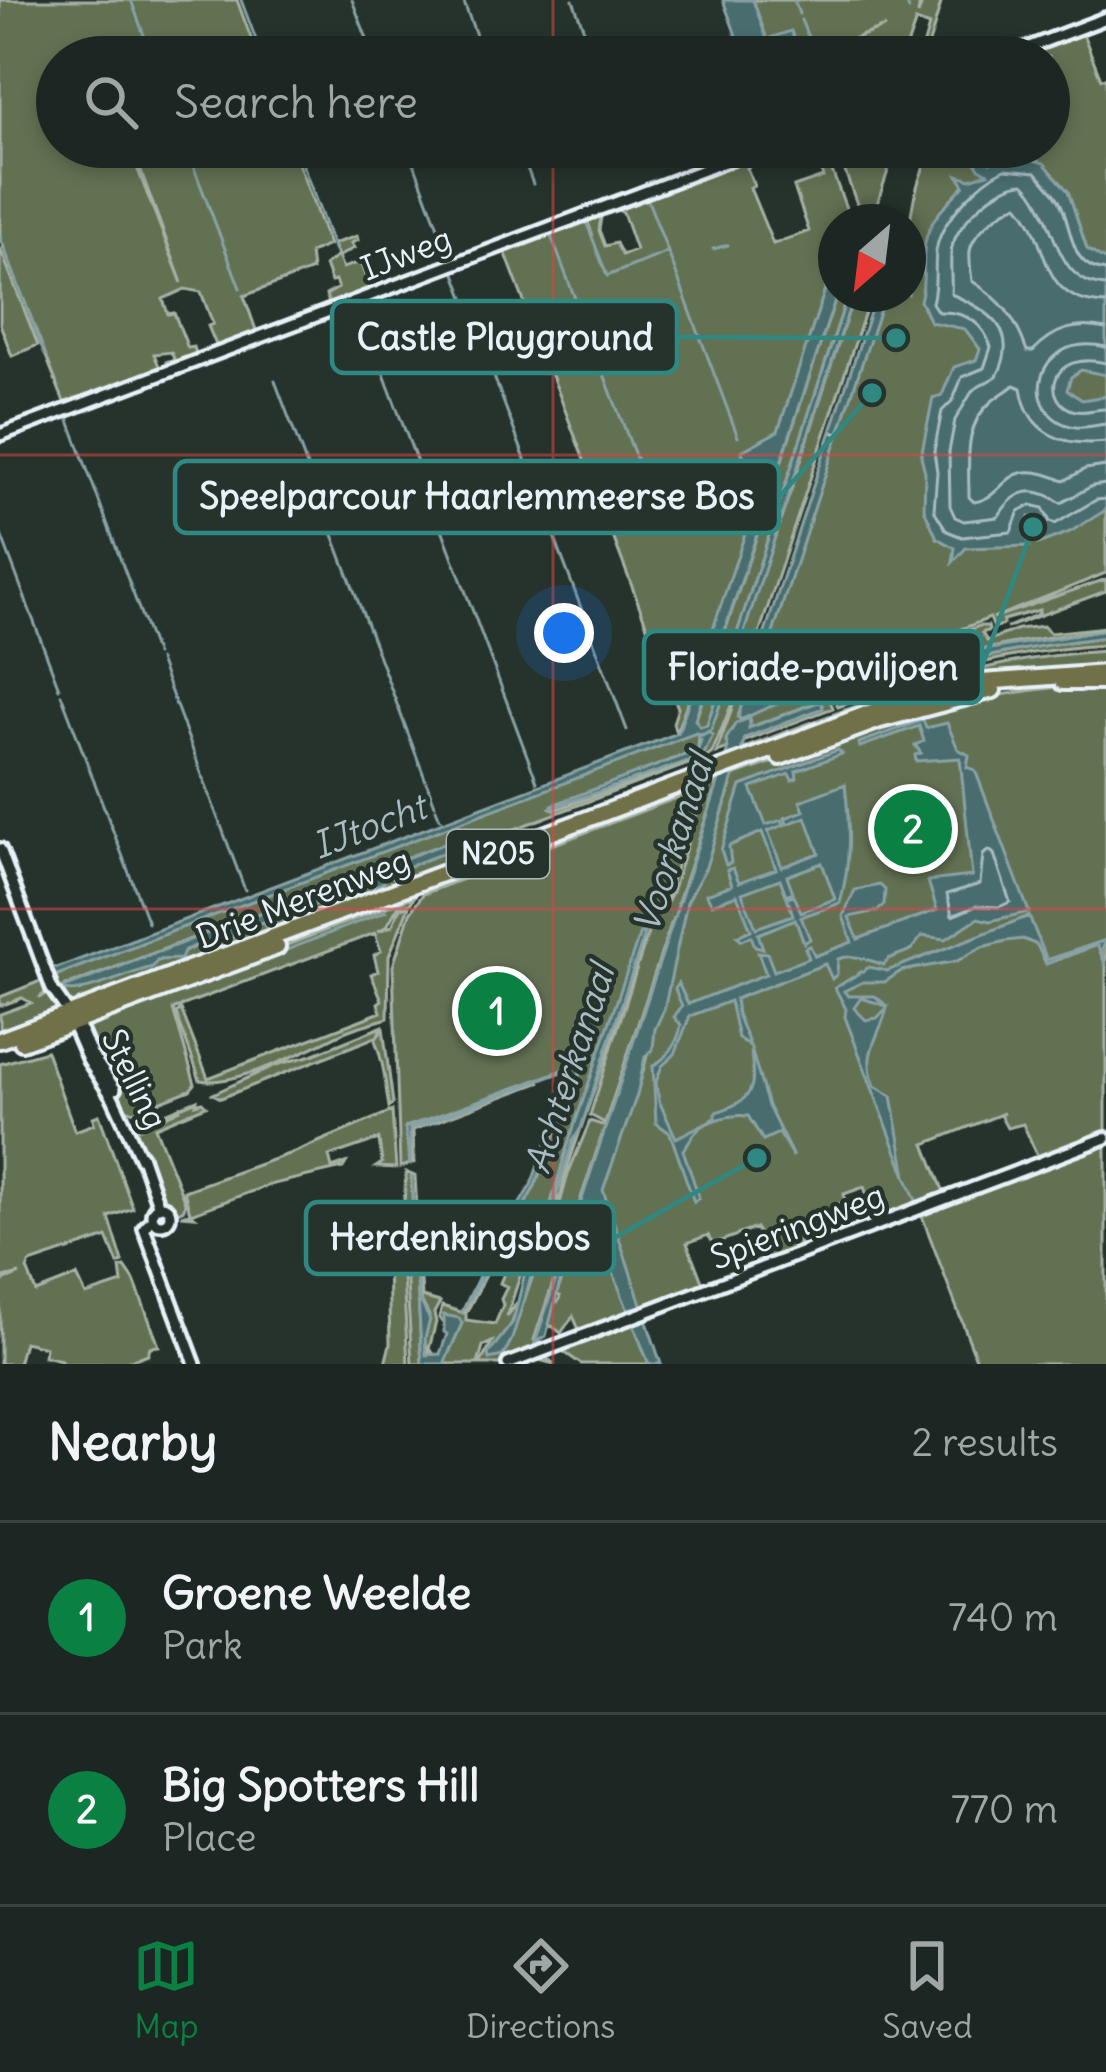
<!DOCTYPE html>
<html lang="en">
<head>
<meta charset="utf-8">
<style>
	body { margin:0; font-family:Delius,sans-serif; background:#252e2a; color:#f1f3f6 }
	.compass { position:absolute; left:818px; top:204px; width:108px; height:108px; border-radius:50%; background:#1c2622; box-shadow:0 6px 18px #0003; rotate:208deg }
	.you { position:absolute; left:564px; top:633px; width:42px; height:42px; margin:-30px; border:9px solid #fff; border-radius:50%; background:#1a73e8; box-shadow:0 0 0 18px #1a73e833 }
	.badge { display:grid; place-items:center; width:78px; height:78px; border-radius:50%; background:#0b8043; color:#fff; font-size:39px; font-weight:700 }
	.pin { position:absolute; translate:-50% -50%; border:6px solid #fff; box-shadow:0 3px 12px #0006 }
	.list { margin:0; padding:0; list-style:none }
	h2 { display:flex; justify-content:space-between; align-items:center; height:156px; margin:0; padding:0 48px; font-size:51px }
	h2 small { font-size:39px; font-weight:400; color:#a0a5a5 }
	.list li { display:grid; grid-template-columns:78px 1fr auto; gap:36px; align-items:center; box-sizing:border-box; height:192px; padding:0 48px; border-top:3px solid #3a4340 }
	.list b { display:block; font-size:45px; white-space:nowrap }
	.list p { margin:0; font-size:39px; white-space:nowrap; color:#a0a5a5 }
	.list em { font-size:39px; font-style:normal; color:#a0a5a5 }
	.icon { flex:none; width:66px; height:66px; fill:none; stroke:currentColor; stroke-width:2; stroke-linecap:round; stroke-linejoin:round }
	.map { position:relative; flex:none; width:1106px; height:1364px; overflow:hidden }
	.search { position:absolute; background:#1c2622; box-shadow:0 6px 18px #0003; left:36px; right:36px; top:36px; height:132px; display:flex; align-items:center; gap:30px; box-sizing:border-box; padding:0 42px; border-radius:66px; color:#a0a5a5; font-size:45px }
	.sheet { height:540px; background:#1c2622 }
	nav { display:flex; justify-content:space-around; align-items:center; box-sizing:border-box; height:168px; border-top:3px solid #3a4340; background:#1c2622; font-size:33px; color:#a0a5a5 }
	nav a { display:grid; justify-items:center; gap:6px }
	nav .on { color:#0b8043 }
	.map>svg:first-child { display:block }
</style>
</head>
<body>
<div class="map">
<svg width="1106" height="1364" viewBox="0 0 1106 1364">
	<rect width="100%" height="100%" fill="#26332d"/>
	<filter id="ink" filterUnits="userSpaceOnUse"><feTurbulence type="fractalNoise" baseFrequency=".00833" numOctaves="2"/><feDisplacementMap in="SourceGraphic" scale="24" xChannelSelector="R" yChannelSelector="G"/><feConvolveMatrix kernelMatrix="1 2 1 2 8 2 1 2 1" color-interpolation-filters="sRGB"/></filter>
	<g filter="url(#ink)">
		<path fill="#637152" stroke="#a6b1a5" stroke-width="3" fill-rule="evenodd" d="M0,0H237L258,57H57V147H129L182,283L132,147H292L329,245L310,253L312,270L244,296L257,333L214,350L216,345L208,326L213,324L201,292L185,289L163,299L168,314L174,313L188,348L194,347L197,357L168,368L166,362L174,359L171,352L154,354L161,371L66,407L0,239Z
			M736,0H920L918,15L923,0H942L925,57H920L929,26L916,21L903,57H818L817,53L885,27L813,53L815,57H757Z
			M1083,34L1101,79L1106,78V573L993,618L1106,579V591L1006,628L1039,614V610L1003,620V624L994,628L990,618L835,677L839,679L979,626H988L989,630L982,633L987,641L1018,629L1043,626L1050,633L1106,627V630C1016,639 930,658 846,692L850,699C933,666 1018,647 1106,637V645C1013,650 925,674 838,707L826,679L822,682L833,708L743,742L745,738L820,701L748,728V719L745,720L752,712L811,689L758,705L759,670L883,294H908C908,238 906,199 933,147H1049V57H1038L1036,50Z
			M779,147H823L849,216L847,222H836V257L716,625L676,733L673,723L678,708L504,249L585,219L593,236L586,217L602,211L599,230L605,246L616,243L622,255L636,250L623,213L618,210L623,205L743,158L750,166L747,168L754,186L750,188L773,244L809,231L794,187L823,177L814,149L783,159Z
			M836,147H878L880,150L896,147L871,222H859L861,215Z
			M357,236L358,240L351,243L354,248L338,257L343,268L360,262L371,291L330,307L326,295L338,288L335,281L331,282L325,265L338,256L333,244Z
			M0,248L38,345L12,356L0,324Z
			M837,294H848L707,725L700,727L695,722Z
			M854,294H871L754,649L766,635L738,717L742,721L726,741L728,748L716,753L751,656L712,753L707,757L488,839L440,868L75,1006L58,992L50,977L56,983L57,975L696,732L705,734L699,737L698,749L551,808L555,810L703,756L709,739L706,732L796,476ZM477,831L481,834L480,839L79,991L66,986Z
			M1106,651V670L1054,671L739,759L741,749C860,704 977,657 1106,651Z
			M1059,687H1106V1364H978L922,1216L1043,1168L1023,1124L1007,1128L1000,1115L1004,1113L925,1144L945,1195L877,1222L864,1187L844,1194L845,1201L835,1206L846,1233L822,1242L816,1227L802,1231L798,1221L792,1224L801,1247L769,1263L756,1228L713,1244L708,1235L687,1243L704,1287L502,1364H480L492,1342L483,1346L478,1364H444L462,1323L458,1319L445,1326L439,1318L442,1306L464,1313L534,1188L584,1063L406,1127L411,1162L410,1129L541,1082L413,1130L414,1163L400,1167L393,966L410,913L423,894L700,789L662,912L672,892L705,787L718,782L677,905L706,865L734,776C840,738 946,698 1059,687ZM683,914L640,1083L556,1295L560,1296L558,1302H554L546,1328L552,1326L561,1333L573,1316L580,1332L545,1346L534,1340L605,1126L590,1121L568,1174L556,1218L555,1209C539,1258 523,1309 503,1356L489,1354L511,1326L519,1301L507,1316L522,1270L525,1272L541,1238L570,1138L642,942L557,1193L558,1207L567,1169L648,933L590,1115L605,1123L673,918ZM493,1262L515,1265L513,1273L505,1271L500,1283L507,1287L501,1299L503,1305L495,1324L466,1320V1313Z
			M415,896L410,904L399,905L387,926L378,931L392,926L400,908L409,906L389,956L388,1018C373,1023 356,1026 342,1033C310,1049 233,1088 200,1080L176,1013L181,1009L208,1078L381,1012L378,1003L382,1000L371,974L378,971L374,955L381,951L375,933L173,1009L195,1084L190,1090L134,1112L126,1109L84,1030L89,1021Z
			M43,980L48,990L39,998L50,992L62,1010L0,1037V1014L31,1003L22,998L0,1006V997Z
			M381,1027L378,1035L383,1028L393,1103L389,1107C385,1085 385,1066 375,1040L378,1036L221,1098L213,1094L276,1065L312,1055Z
			M46,1051L75,1131L94,1124L93,1117L99,1115L133,1208L109,1217L123,1262L118,1264L107,1237L30,1263L27,1269L36,1292L77,1276L86,1295L122,1283L120,1268L125,1267L134,1280L159,1346L150,1347L148,1354L121,1364H62L61,1360L44,1356L45,1347L24,1342L18,1364H0V1282L20,1274L0,1279V1064Z
			M197,1100L196,1104L202,1102L206,1106L155,1127L185,1202L184,1209L173,1214L162,1204L136,1130L181,1109L136,1125Z
			M392,1111L396,1168L376,1167L382,1163L379,1139L329,1156L332,1168L346,1163L343,1168L269,1185L191,1214L194,1216L181,1215L190,1213L184,1191L297,1151Z
			M406,1172L415,1176L422,1297L440,1302L434,1313L436,1322L429,1349L434,1354L430,1356L424,1340L429,1316L419,1296L411,1176L422,1364H412L403,1221Z
			M387,1222H400L408,1364H385L390,1344Z
			M632,1319L649,1364H581L561,1350L547,1358L554,1364L536,1359L514,1364L609,1329L577,1343H585L628,1325Z"/>
		<path fill="#496d6e" stroke="#89a2a5" stroke-width="3" fill-rule="evenodd" d="M723,0H753L767,39L791,31L801,57H744Z
			M970,147H982L990,162L1018,155L1044,163L1068,191L1087,249L1106,261V375L1081,370L1071,377L1067,390L1082,400L1106,396V510L1070,532L1038,544L1036,518L1029,517V546L966,548L953,562L955,548L937,538L924,509L925,472L921,456L933,398L942,395L954,367L976,360L980,349L965,329L930,322L920,301C925,283 923,270 924,252C925,222 946,205 964,185L958,175L970,179L988,173L978,167Z
			M836,257L837,294L695,720L700,727L707,725L848,294H854L725,691L711,730L707,732L713,735L703,756L552,808V805L698,750L701,740L698,737L704,734L696,733L57,975L56,984L48,966L57,968L678,733L754,507L755,496L742,451L778,431Z
			M876,294H885L766,654L760,694L768,699L811,684L814,687L742,719L738,717L750,678Z
			M1106,630V637C1017,647 932,666 849,699L845,692L953,655Z
			M821,701L823,708L745,738L706,867L687,902L664,1010L655,1029L653,1049L645,1057L637,1095L603,1190L661,1364H649L589,1212L560,1282L546,1336L535,1343L722,771L728,748L726,739L736,723L750,718L749,728Z
			M923,720L926,728L947,723L958,749L969,755L967,767L975,770L1029,912L990,921L978,918L946,939L922,936L911,950L888,959L884,965C868,960 855,953 838,959L837,974L832,979L825,964L735,999L737,1014L750,1046L738,1038L730,1001L690,1016L675,1054L662,1066L656,1082L659,1101L676,1138L715,1118L716,1112C760,1099 753,1083 751,1049L768,1106L793,1157L779,1133L763,1140L748,1116C733,1114 707,1119 696,1132C691,1137 688,1144 683,1150L699,1197L694,1202L670,1133L656,1123L653,1066C668,1057 678,1043 681,1025L674,1017L682,1006L675,989L678,983L688,1004L766,974L758,952L767,953L774,971L809,958L805,948L810,946L815,956L852,942L843,916L855,890L880,885L885,890L884,904L878,911L849,917L858,939L937,910L928,881L972,876L960,758L916,761L915,755L921,753L915,745L924,741L919,726L860,747L859,743Z
			M838,750L842,754L796,771L797,778L792,780L789,774L751,788L766,825L782,820L784,825L768,831L782,867L819,853L806,817L787,824L785,818L804,811L800,801L845,784C850,826 851,864 840,903L801,917L810,939L804,943L795,919L758,934L763,948L755,946L751,936L742,940L737,936L751,930L737,895L712,904L706,894L732,885L727,870L733,868L739,882L776,869L762,832L729,846L731,863L726,865L721,850L741,786ZM822,863L835,899L801,912L794,895L787,897L793,915L756,928L742,893L780,879L786,895L793,892L787,876Z
			M477,831L480,839L399,870L402,873L394,878L388,874L384,882L375,886L368,882L359,891C338,884 318,907 297,914L290,910L265,926L264,922L253,924L249,933L235,931L233,938L218,942L221,937L205,944L204,949L198,950V945L185,950L181,959L157,960L153,967C129,972 79,998 61,989Z
			M1029,916L1047,960L1106,940L1102,950L1106,966L1097,945L1046,964L1037,945L1023,939L1006,941L982,947L957,961L901,971L885,982H863L844,991L848,996H875L887,1006L861,998L854,1008L866,1020L877,1018L887,1008C879,1040 861,1051 875,1086L892,1096L906,1176L845,1017L846,1009L835,988L869,967L887,971Z
			M640,933H644L642,942L581,1128L573,1141L512,1339L503,1356L489,1359L488,1354L513,1322L525,1272L541,1238L570,1138Z
			M584,1062L534,1188L461,1314L490,1253L531,1185L570,1076L562,1072L410,1129V1165L405,1128Z
			M411,1176L419,1298L430,1320L425,1338L426,1355L440,1354L447,1334L444,1332V1315L459,1318L462,1323L444,1364H422Z"/>
		<g fill="none" stroke-linecap="round" stroke-linejoin="round">
			<path stroke="#a8bcc1" stroke-width="3" d="M1106,271C1064,266 1075,221 1055,194C1049,187 1042,179 1036,172L1005,169C981,180 943,218 937,246C933,264 938,281 932,303L938,312C964,311 983,322 991,347L984,368L962,377L953,400L942,411L934,451L937,472L934,510L947,531L962,537L1011,532L1019,511L1031,505L1043,508L1050,522L1055,524L1096,500L1106,499
				M1106,286C1050,282 1058,215 1024,183C999,182 951,227 951,254C950,267 952,281 951,294C989,310 1021,330 997,376L973,390L955,420L949,452L950,506L955,517L964,521L998,517C1015,489 1034,484 1061,503L1092,486L1106,484
				M1106,304C1036,301 1052,243 1018,205C1002,210 973,232 970,251C969,260 971,272 972,281C1002,300 1015,317 1027,351H1033C1054,329 1076,322 1106,329
				M1106,347C1031,330 1019,419 1076,427C1086,428 1096,425 1106,424
				M1106,363C1048,349 1041,403 1076,411C1085,413 1096,409 1106,409
				M1106,442C1064,447 1028,435 1021,388L1014,385C1006,392 997,396 990,403C963,426 969,465 969,497L974,502C1009,497 1002,453 1064,481L1085,469L1106,466
				M989,850L994,854L1010,902L999,907L976,906L952,916L947,894L980,884L983,855Z"/>
			<path stroke="#89a2a5" stroke-width="3" d="M131,0L152,57
				M241,0L258,45
				M352,0L374,57
				M463,0L484,57
				M573,0L594,57
				M794,0L799,14
				M906,0L909,10
				M801,20L812,47
				M261,52L263,57
				M186,147L240,288
				M296,147L336,254
				M408,147L442,238
				M519,147L533,184
				M628,147L632,158
				M586,221L607,276L668,252L647,198
				M550,233L641,471
				M0,237L45,355
				M713,249L728,245
				M668,252L738,437
				M453,268L627,730
				M358,305L532,769
				M275,381L435,805
				M67,415L156,655
				M0,532L59,688
				M159,660L245,890
				M61,694L148,923
				M533,771L537,782
				M436,809L440,819
				M100,1023L386,911
				M906,1176L917,1203"/>
			<path stroke="#a8bcc1" stroke-width="3" stroke-dasharray="15 12" stroke-linecap="butt" d="M832,432L839,434"/>
			<defs>
				<path id="secondary" d="M1003,57L1106,18
					M0,435L764,147
					M0,849L52,989L66,1009L88,1060L113,1098L141,1159
					M79,1026L91,1054L115,1089
					M141,1155L159,1207
					M152 1215a9 9 0 1 1 18 0a9 9 0 1 1-18 0Z
					M153,1218L144,1228L195,1364
					M508,1364L1106,1138"/>
				<path id="highway" d="M1063,682H1106
					M780,757L880,720L993,690
					M0,1040L877,710L982,682L1106,673
					M22,1042L277,947"/>
			</defs>
			<use href="#secondary" stroke="#e8f1f8" stroke-width="18"/>
			<use href="#highway" stroke="#e8f1f8" stroke-width="22"/>
			<use href="#secondary" stroke="#26332d" stroke-width="9"/>
			<use href="#highway" stroke="#70704a" stroke-width="14"/>
		</g>
	</g>
	<path fill="none" stroke="#d94647" stroke-width="3" stroke-opacity="0.55" d="M553,0V57M553,147V1364M0,455H1106M0,909H1106"/>
	<g text-anchor="middle" stroke-width="9" stroke-linejoin="round" paint-order="stroke">
		<rect fill="#26332d" stroke="#aeb8bb" stroke-width="3" x="447" y="830" width="102" height="48" rx="9"/>
		<g font-size="30" font-weight="bold" fill="#e8f1f8">
			<text x="498" y="864">N205</text>
		</g>
		<g font-size="33" fill="#e8f1f8" stroke="#26332d">
			<text transform="translate(406 253) rotate(-21)" y="12">IJweg</text>
			<text transform="translate(303 898) rotate(-21)" y="12">Drie Merenweg</text>
			<text transform="translate(135 1079) rotate(64)" y="12">Stelling</text>
			<text transform="translate(797 1226) rotate(-21)" y="12">Spieringweg</text>
		</g>
		<g font-size="36" font-style="italic" fill="#a8bcc1" stroke="#26332d">
			<text transform="translate(369 826) rotate(-21)" y="13">IJtocht</text>
			<text transform="translate(673 843) rotate(-72)" y="13">Voorkanaal</text>
			<text transform="translate(569 1069) rotate(-72)" y="13">Achterkanaal</text>
		</g>
	</g>
	<path fill="none" stroke="#308883" stroke-width="4.5" d="M896 338L677 337M872 393L779 497M1033 527L982 667M757 1158L614 1238"/>
	<g fill="#308883" stroke="#26332d" stroke-width="4.5">
		<circle cx="896" cy="338" r="12"/>
		<circle cx="872" cy="393" r="12"/>
		<circle cx="1033" cy="527" r="12"/>
		<circle cx="757" cy="1158" r="12"/>
	</g>
	<g fill="#26332d" stroke="#308883" stroke-width="4.5">
		<rect x="332" y="301" width="345" height="72" rx="12"/>
		<rect x="175" y="461" width="604" height="72" rx="12"/>
		<rect x="644" y="631" width="338" height="72" rx="12"/>
		<rect x="306" y="1202" width="308" height="72" rx="12"/>
	</g>
	<g font-size="36" text-anchor="middle" font-weight="bold" fill="#e8f1f8">
		<text x="505" y="350">Castle Playground</text>
		<text x="477" y="509">Speelparcour Haarlemmeerse Bos</text>
		<text x="813" y="680">Floriade-paviljoen</text>
		<text x="460" y="1250">Herdenkingsbos</text>
	</g>
</svg>
<svg class="compass" viewBox="-18 -18 36 36"><path d="M0-13l5 13h-10z" fill="#e53935"/><path d="M0 13l5-13h-10z" fill="#a0a5a5"/></svg>
<div class="you"></div>
<div class="pin badge" style="left:497px;top:1011px">1</div>
<div class="pin badge" style="left:913px;top:829px">2</div>
<div class="search"><svg class="icon" aria-label="search" viewBox="0 0 24 24"><circle cx="10" cy="10" r="6"/><path d="M15 15l6 6"/></svg>Search here</div>
</div>
<section class="sheet">
<h2>Nearby<small>2 results</small></h2>
<ul class="list">
<li><span class="badge">1</span><div><b>Groene Weelde</b><p>Park</p></div><em>740 m</em></li>
<li><span class="badge">2</span><div><b>Big Spotters Hill</b><p>Place</p></div><em>770 m</em></li>
</ul>
</section>
<nav>
<a class="on"><svg class="icon" aria-label="map" viewBox="0 0 24 24"><path d="M3 6l6-2 6 2 6-2v14l-6 2-6-2-6 2zM9 4v14M15 6v14"/></svg>Map</a>
<a><svg class="icon" aria-label="directions" viewBox="0 0 24 24"><path d="M12 3l9 9-9 9-9-9zM9 14v-3h6M13 9l2 2-2 2"/></svg>Directions</a>
<a><svg class="icon" aria-label="saved" viewBox="0 0 24 24"><path d="M7 4h10v16l-5-4-5 4z"/></svg>Saved</a>
</nav>
</body>
</html>
